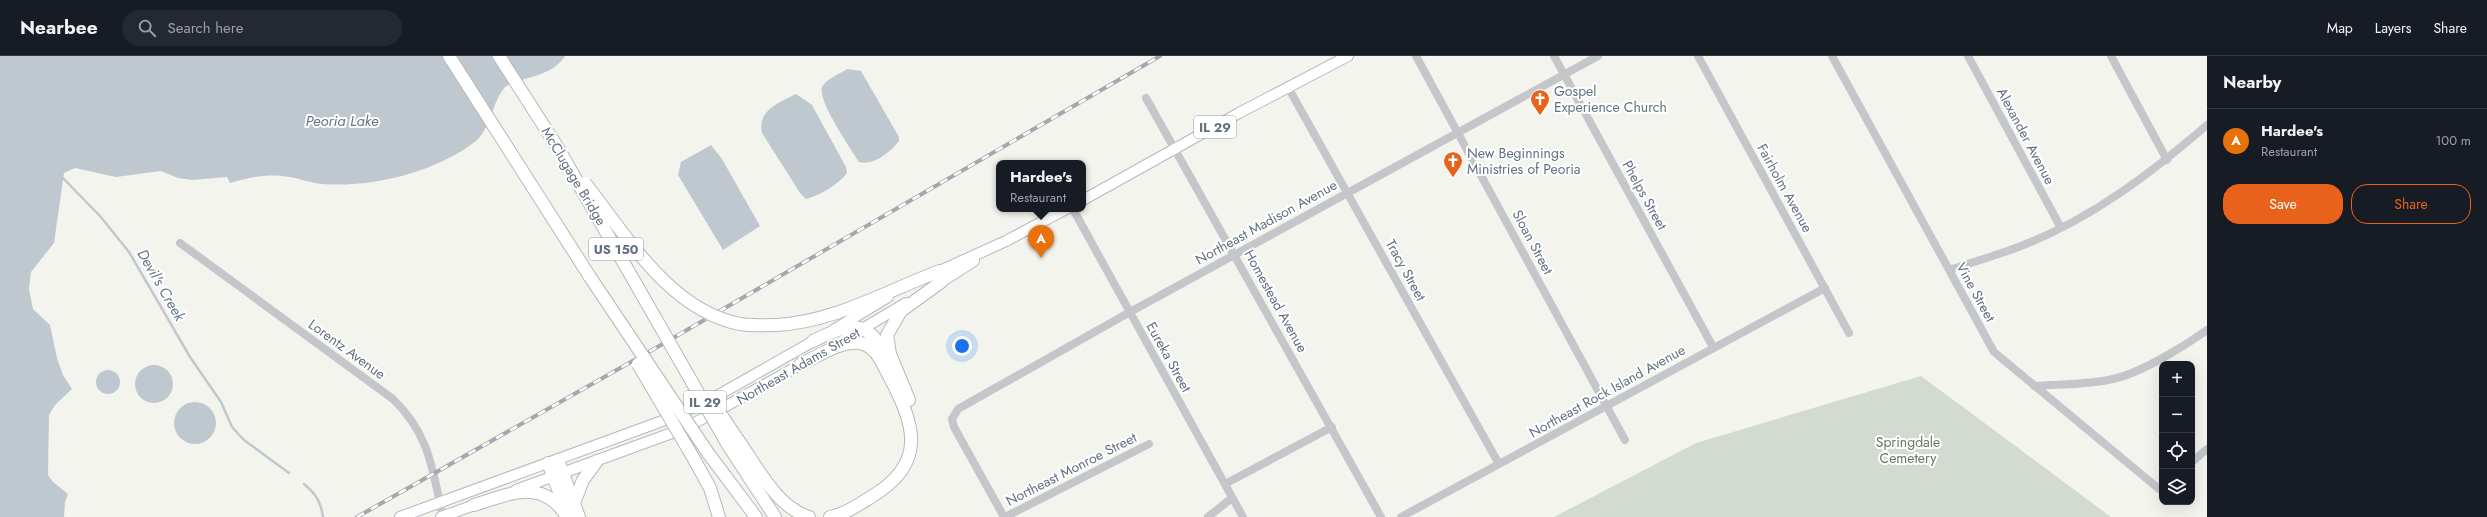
<!DOCTYPE html>
<html lang="en">
<head>
<meta charset="utf-8">
<style>
	body { margin:0; font-family:Jost,sans-serif; background:#242831; color:#f1f3f6 }
	.controls { position:absolute; right:12px; bottom:12px; display:grid; overflow:hidden; border-radius:8px; box-shadow:0 4px 16px #0002 }
	.controls button { width:36px; height:36px; display:grid; place-items:center; padding:0; border:0; border-bottom:1px solid #363941; background:#171b24; color:#f1f3f6; font:20px sans-serif }
	.you { position:absolute; left:962px; top:290px; width:14px; height:14px; margin:-10px; border:3px solid #fff; border-radius:50%; background:#1a73e8; box-shadow:0 0 0 6px #1a73e833 }
	.badge { display:grid; place-items:center; width:26px; height:26px; border-radius:50%; background:#e9621b; color:#fff; font-size:13px; font-weight:700 }
	.pin { position:absolute; translate:-50% -33px; filter:drop-shadow(0 1px 2px #0008) }
	.pin::after { content:''; position:absolute; top:21px; width:14px; height:12px; background:inherit; clip-path:polygon(0 0,100% 0,50% 100%) }
	.popup { position:absolute; left:996px; top:104px; width:90px; height:52px; box-sizing:border-box; display:grid; place-content:center; border-radius:8px; background:#171b24; filter:drop-shadow(0 1px 3px #0005); font-size:13px; white-space:nowrap; color:#9ea1a6 }
	.popup b { font-size:15px; color:#f1f3f6 }
	.popup::after { content:''; position:absolute; left:50%; top:100%; margin-left:-8px; border:8px solid transparent; border-top-color:#171b24 }
	.list { margin:0; padding:0; list-style:none }
	h2 { display:flex; justify-content:space-between; align-items:center; height:52px; margin:0; padding:0 16px; font-size:17px }
	h2 small { font-size:13px; font-weight:400; color:#9ea1a6 }
	.list li { display:grid; grid-template-columns:26px 1fr auto; gap:12px; align-items:center; box-sizing:border-box; height:64px; padding:0 16px; border-top:1px solid #363941 }
	.list b { display:block; font-size:15px; white-space:nowrap }
	.list p { margin:0; font-size:13px; white-space:nowrap; color:#9ea1a6 }
	.list em { font-size:13px; font-style:normal; color:#9ea1a6 }
	.actions { display:flex; gap:8px; padding:12px 16px }
	.actions a { flex:1; padding:9px 0; border:1px solid #e9621b; border-radius:16px; text-align:center; font-size:14px; color:#e9621b }
	.actions .main { background:#e9621b; color:#fff }
	.icon { flex:none; width:22px; height:22px; fill:none; stroke:currentColor; stroke-width:2; stroke-linecap:round; stroke-linejoin:round }
	.map { position:relative; flex:none; width:2207px; height:461px; overflow:hidden }
	header { display:flex; align-items:center; gap:24px; box-sizing:border-box; height:56px; padding:0 20px; background:#171b24; border-bottom:1px solid #363941 }
	header strong { font-size:19px }
	nav { display:flex; gap:22px; margin-inline-start:auto; font-size:14px }
	.search { width:280px; height:36px; background:#242831; display:flex; align-items:center; gap:10px; box-sizing:border-box; padding:0 14px; border-radius:22px; color:#9ea1a6; font-size:15px }
	main { display:flex }
	aside { flex:1; background:#171b24 }
	.map>svg:first-child { display:block }
</style>
</head>
<body>
<header>
<strong>Nearbee</strong>
<div class="search"><svg class="icon" aria-label="search" viewBox="0 0 24 24"><circle cx="10" cy="10" r="6"/><path d="M15 15l6 6"/></svg>Search here</div>
<nav><a>Map</a><a>Layers</a><a>Share</a></nav>
</header>
<main>
<div class="map">
<svg width="2207" height="461" viewBox="0 0 2207 461">
	<rect width="100%" height="100%" fill="#f4f4ef"/>
	<path fill="#d3dbd0" d="M1921,320L2111,461H1554L1696,387Z"/>
	<path fill="#bfc8ce" d="M0,0H565C551,22 525,19 505,31C492,46 491,71 477,84C438,116 372,132 322,128C311,127 301,123 290,121C269,117 250,121 230,127L227,121L192,124L178,122L161,115L116,121L75,112L64,117L54,187L31,216L29,233L33,253L50,269L57,302L63,319L72,333L55,349L49,359L48,419L52,425L68,438L65,446L64,461H0Z
		M847,13L861,15L899,81V85C891,96 873,110 859,106C851,93 817,44 822,31C826,23 840,18 847,13Z
		M796,38L812,49L846,111L847,117C838,129 820,139 806,143L800,137L762,77C757,55 778,47 796,38Z
		M711,89L722,103L760,170L723,194L678,119L681,106Z
		M135 328a19 19 0 1 1 38 0a19 19 0 1 1-38 0Z
		M96 326a12 12 0 1 1 24 0a12 12 0 1 1-24 0Z
		M174 367a21 21 0 1 1 42 0a21 21 0 1 1-42 0Z"/>
	<g fill="none" stroke-linecap="round" stroke-linejoin="round">
		<path stroke="#bfc8ce" stroke-width="2.5" d="M59,118L100,160L129,196L190,301L221,346L232,371L244,384L289,417
			M304,428C316,438 321,446 323,461"/>
		<defs>
			<path id="major" d="M1083,144L1239,57L1348,0
				M933,218L1006,185L1066,153
				M935,230L974,205
				M835,273L888,241
				M837,288L906,247
				M516,434L680,374L712,358L807,305
				M400,461L676,360L722,337L819,282
				M441,461L480,447"/>
			<path id="highway" d="M449,0L590,221
				M776,269C835,266 886,235 940,215
				M813,285C852,266 867,262 888,303
				M801,308C817,301 841,284 860,287C876,290 882,307 889,320C915,369 928,407 871,441C858,449 845,458 830,461
				M909,344L890,298L887,279L901,255L941,226
				M738,384C757,410 776,451 809,461
				M728,389L775,461
				M708,397L756,461
				M694,403L710,432L719,461
				M558,404L579,461
				M548,407L567,456
				M574,447L583,424L597,405
				M474,449C510,438 543,421 567,461"/>
		</defs>
		<use href="#major" stroke="#b6b9bd" stroke-width="12"/>
		<use href="#highway" stroke="#b6b8bb" stroke-width="14"/>
		<path stroke="#c4c6ca" stroke-width="8" d="M1416,0L1625,384
			M1554,0L1713,291
			M1698,0L1849,277
			M1832,0L1994,296L2159,433L2162,431
			M1968,0L2061,172
			M2111,0L2167,104
			M1289,33L1499,408
			M1146,42L1381,461
			M1073,153L1243,461
			M180,187L393,343C430,379 432,413 443,461
			M1949,214C1973,206 1998,199 2021,190C2091,163 2150,118 2207,69
			M2034,330C2060,328 2087,329 2113,323C2141,317 2183,291 2207,274
			M2192,406L2207,393
			M1225,428L1332,371
			M1004,461L954,371L952,363L958,353L1130,256L1598,0
			M1005,461L1149,388
			M1208,461L1232,442
			M1401,461L1825,232"/>
		<use href="#major" stroke="#fff" stroke-width="10"/>
		<use href="#highway" stroke="#fff" stroke-width="12"/>
		<defs>
			<path id="rail" d="M357,461L668,285L1160,0"/>
		</defs>
		<use href="#rail" stroke="#a3a8ae" stroke-width="4"/>
		<use href="#rail" stroke="#fff" stroke-width="2.5" stroke-dasharray="8" stroke-linecap="butt"/>
		<defs>
			<path id="highway-bridge" d="M499,0L558,92L728,389
				M585,127C626,179 669,254 740,268C752,270 764,269 776,269
				M590,221L708,397
				M638,308L694,403
				M712,345L738,384"/>
		</defs>
		<use href="#highway-bridge" stroke="#b6b8bb" stroke-width="14" stroke-linecap="butt"/>
		<use href="#highway-bridge" stroke="#fff" stroke-width="12"/>
	</g>
	<defs>
		<symbol id="church-pin" viewBox="-11 -11 22 30"><path d="M0 17L-7.5 6A9.5 9.5 0 1 1 7.5 6Z" fill="#e9621b" stroke="#fff"/><path d="M-1.2-6h2.4v3.5h3.3v2.4h-3.3V6h-2.4V-.1h-3.3v-2.4h3.3Z" fill="#fff"/></symbol>
	</defs>
	<g fill-rule="evenodd">
		<use href="#church-pin" x="1529" y="32" width="22" height="30"/>
		<use href="#church-pin" x="1442" y="94" width="22" height="30"/>
	</g>
	<g text-anchor="middle" stroke-width="4" stroke-linejoin="round" paint-order="stroke">
		<g fill="#fff" stroke="#919ba8" stroke-width="1">
			<rect x="1194" y="60" width="42" height="22" rx="3"/>
			<rect x="589" y="182" width="54" height="22" rx="3"/>
			<rect x="684" y="335" width="42" height="22" rx="3"/>
		</g>
		<g font-size="13" font-weight="bold" fill="#627082">
			<text x="1215" y="76">IL 29</text>
			<text x="616" y="198">US 150</text>
			<text x="705" y="351">IL 29</text>
		</g>
		<g font-size="14" fill="#627082" stroke="#fff" text-anchor="start">
			<text x="1554" y="40">Gospel<tspan x="1554" dy="16">Experience Church</tspan></text>
			<text x="1467" y="102">New Beginnings<tspan x="1467" dy="16">Ministries of Peoria</tspan></text>
		</g>
		<g font-size="14" fill="#627082" stroke="#fff">
			<text transform="translate(2026 80) rotate(62)" y="5">Alexander Avenue</text>
			<text transform="translate(574 120) rotate(59)" y="5">McClugage Bridge</text>
			<text transform="translate(1785 132) rotate(61)" y="5">Fairholm Avenue</text>
			<text transform="translate(1645 139) rotate(61)" y="5">Phelps Street</text>
			<text transform="translate(1266 166) rotate(-29)" y="5">Northeast Madison Avenue</text>
			<text transform="translate(1533 186) rotate(62)" y="5">Sloan Street</text>
			<text transform="translate(1406 214) rotate(61)" y="5">Tracy Street</text>
			<text transform="translate(1976 236) rotate(61)" y="5">Vine Street</text>
			<text transform="translate(1276 245) rotate(61)" y="5">Homestead Avenue</text>
			<text transform="translate(347 293) rotate(36)" y="5">Lorentz Avenue</text>
			<text transform="translate(1169 301) rotate(61)" y="5">Eureka Street</text>
			<text transform="translate(798 310) rotate(-30)" y="5">Northeast Adams Street</text>
			<text transform="translate(1607 335) rotate(-29)" y="5">Northeast Rock Island Avenue</text>
			<text transform="translate(1071 413) rotate(-27)" y="5">Northeast Monroe Street</text>
		</g>
		<g font-size="14" fill="#637961" stroke="#fff">
			<text x="1908" y="391">Springdale<tspan x="1908" dy="16">Cemetery</tspan></text>
		</g>
		<g font-size="15" font-style="italic" fill="#627986" stroke="#fff">
			<text x="342" y="70">Peoria Lake</text>
			<text transform="translate(161 229) rotate(60)" y="5">Devil's Creek</text>
		</g>
	</g>
</svg>
<div class="controls">
<button>+</button>
<button>−</button>
<button><svg class="icon" aria-label="locate" viewBox="0 0 24 24"><circle cx="12" cy="12" r="6"/><path d="M12 2v4M12 18v4M2 12h4M18 12h4"/></svg></button>
<button><svg class="icon" aria-label="layers" viewBox="0 0 24 24"><path d="M12 4l9 5-9 5-9-5zM3 14l9 5 9-5"/></svg></button>
</div>
<div class="you"></div>
<div class="pin badge" style="left:1041px;top:202px;background:#e8710a">A</div>
<div class="popup"><b>Hardee's</b>Restaurant</div>
</div>
<aside>
<h2>Nearby<small></small></h2>
<ul class="list">
<li><span class="badge" style="background:#e8710a">A</span><div><b>Hardee's</b><p>Restaurant</p></div><em>100 m</em></li>
</ul>
<div class="actions"><a class="main">Save</a><a>Share</a></div>
</aside>
</main>
</body>
</html>
